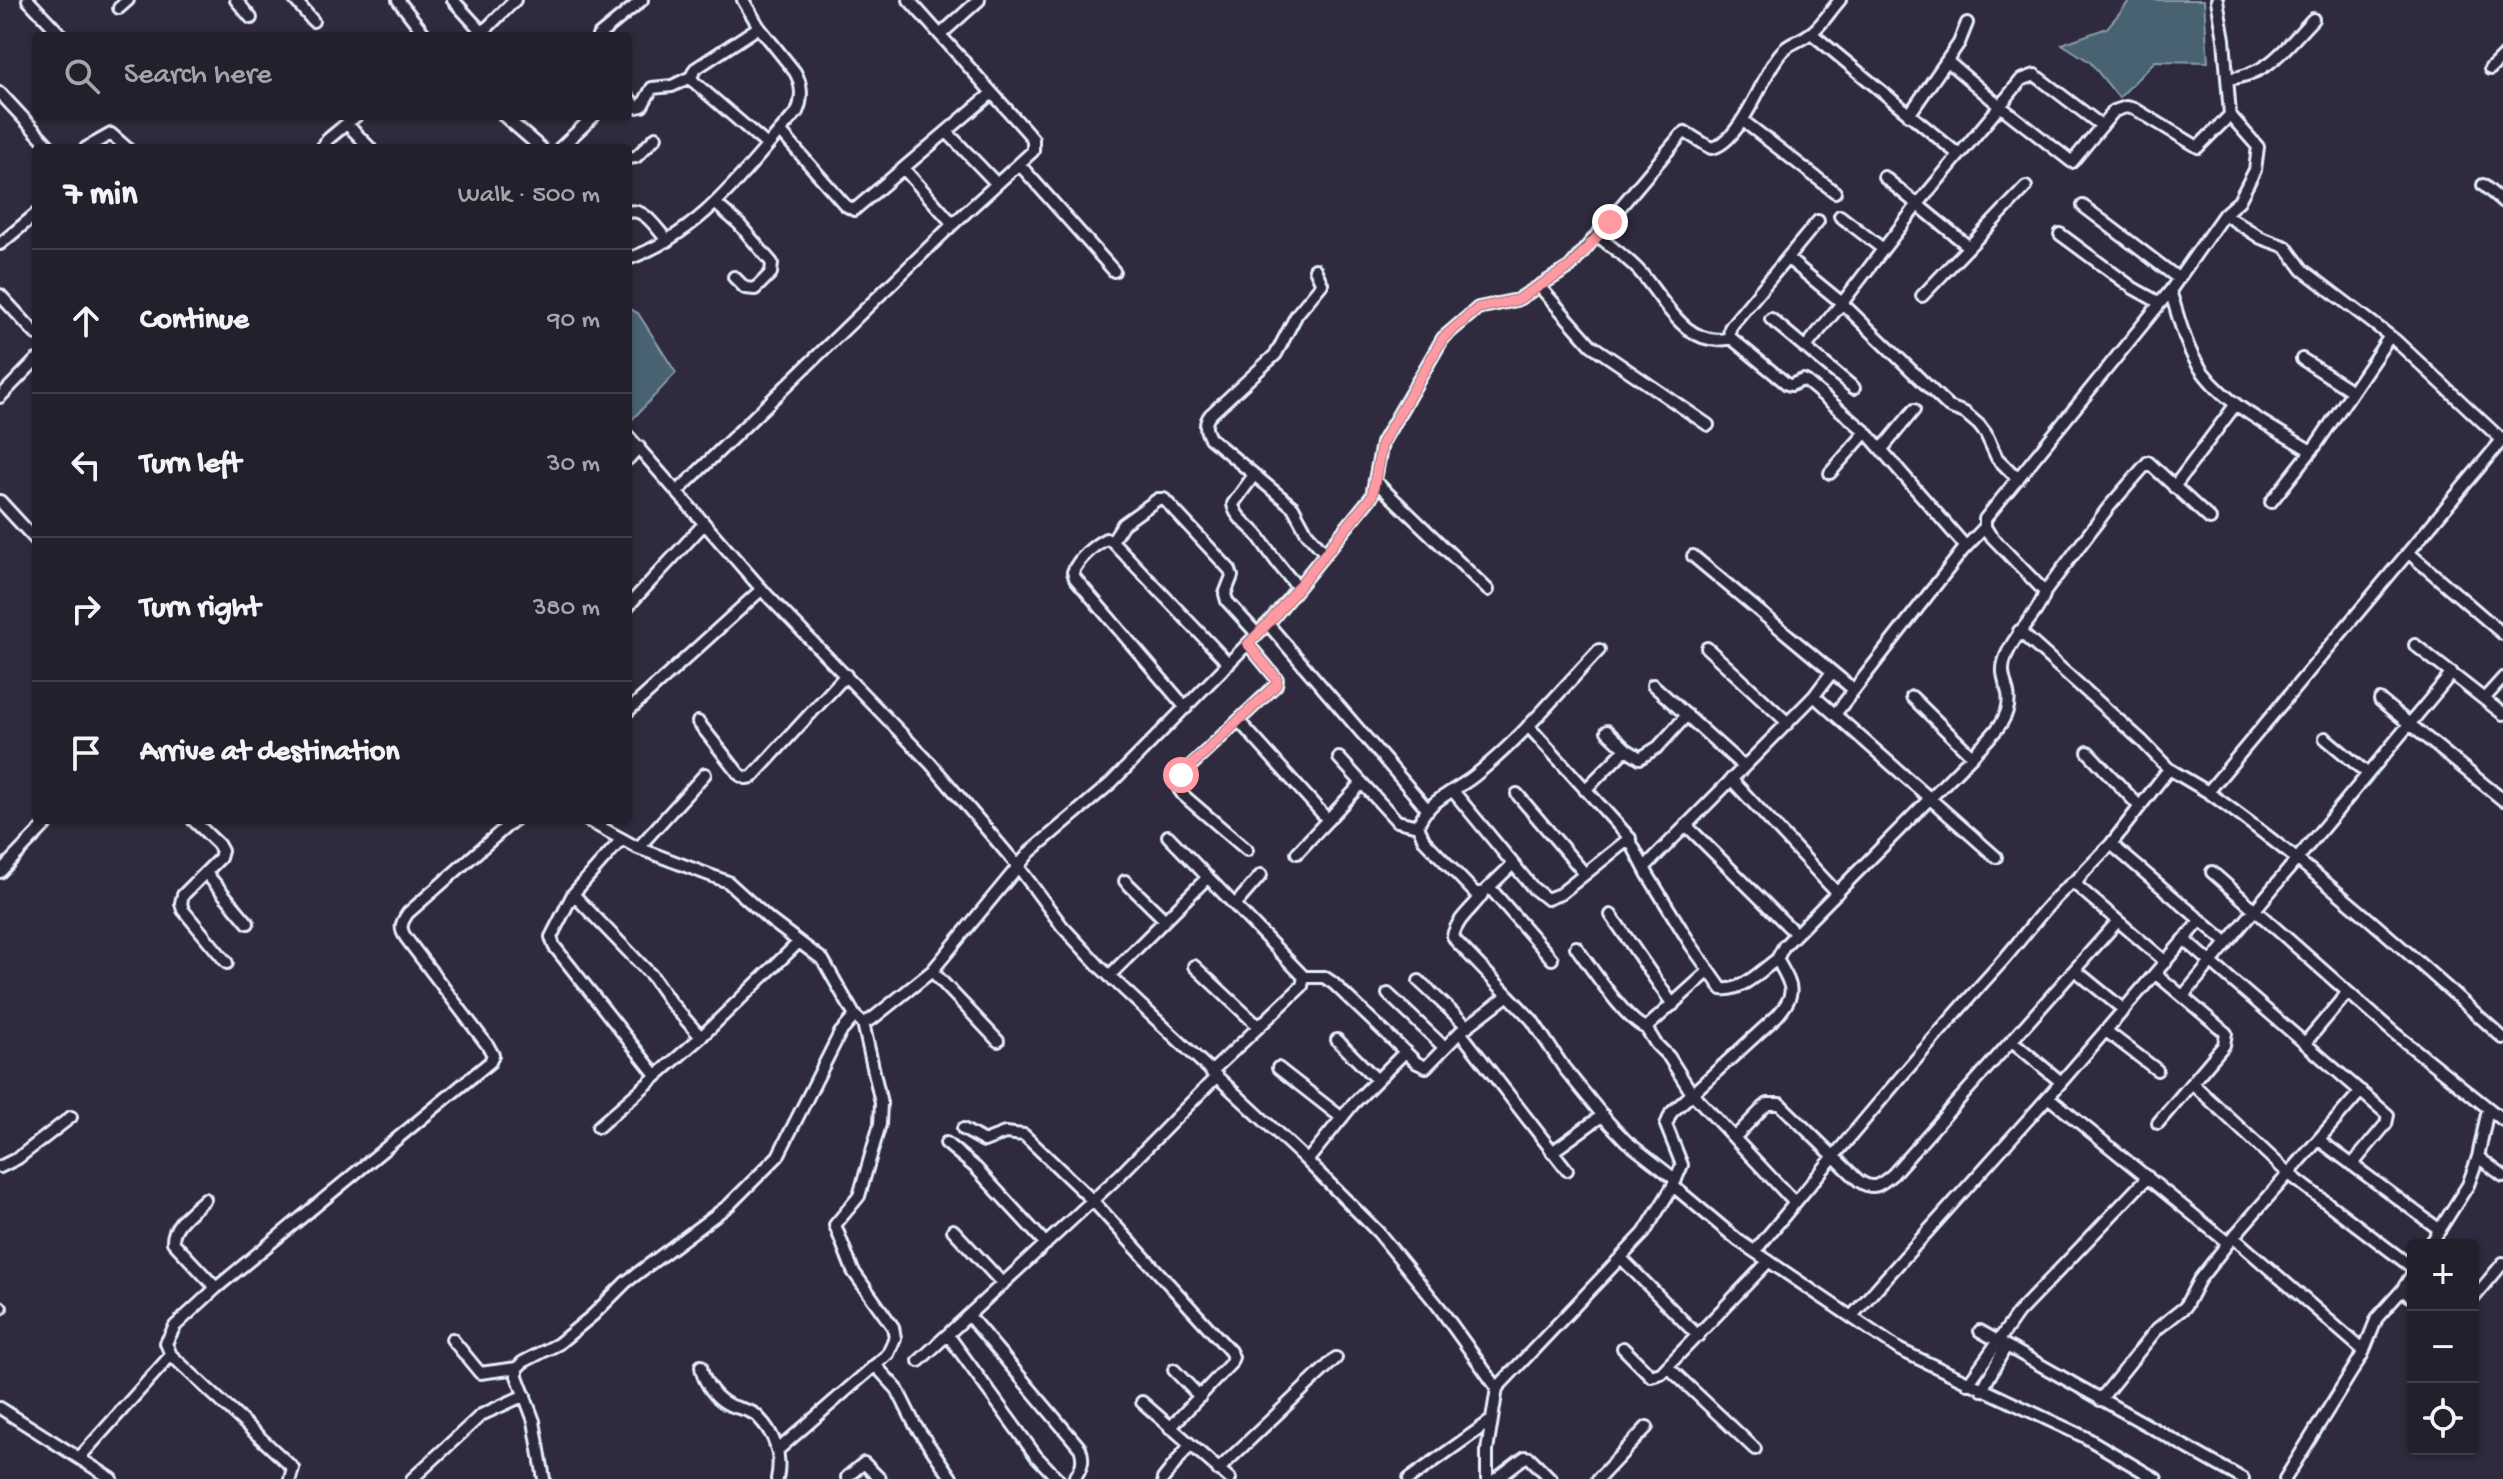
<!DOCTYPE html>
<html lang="en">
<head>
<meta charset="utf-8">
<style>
	body { margin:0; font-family:"Gochi Hand",sans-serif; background:#2b2836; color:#f1f3f6 }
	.controls { position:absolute; right:24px; bottom:24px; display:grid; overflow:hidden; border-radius:8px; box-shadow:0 2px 6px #0004 }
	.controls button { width:72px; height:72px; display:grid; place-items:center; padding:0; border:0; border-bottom:2px solid #403e4a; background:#23202e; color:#f1f3f6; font:40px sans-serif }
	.stop { position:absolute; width:24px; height:24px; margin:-18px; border:6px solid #ff9aa2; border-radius:50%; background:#fff }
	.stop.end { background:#ff9aa2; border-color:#fff; box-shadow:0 2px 8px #0008 }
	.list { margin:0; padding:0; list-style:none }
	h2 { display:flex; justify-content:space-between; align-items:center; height:104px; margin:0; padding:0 32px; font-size:34px }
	h2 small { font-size:26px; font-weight:400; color:#a3a3aa }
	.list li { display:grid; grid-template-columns:52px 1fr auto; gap:24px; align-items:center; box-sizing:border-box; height:144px; padding:0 32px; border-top:2px solid #403e4a }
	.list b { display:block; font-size:30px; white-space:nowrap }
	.list em { font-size:26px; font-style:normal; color:#a3a3aa }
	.icon { flex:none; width:44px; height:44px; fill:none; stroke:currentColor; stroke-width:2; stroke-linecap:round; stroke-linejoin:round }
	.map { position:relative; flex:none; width:2503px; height:1479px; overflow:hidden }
	.search { position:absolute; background:#23202e; box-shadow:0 2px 6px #0004; left:32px; top:32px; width:600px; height:88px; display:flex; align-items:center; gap:20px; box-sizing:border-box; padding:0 28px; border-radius:8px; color:#a3a3aa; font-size:30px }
	.panel { position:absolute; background:#23202e; box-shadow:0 2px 6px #0004; left:32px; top:144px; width:600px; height:680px; border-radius:8px }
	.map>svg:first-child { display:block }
</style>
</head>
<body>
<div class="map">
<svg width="2503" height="1479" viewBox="0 0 2503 1479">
	<rect width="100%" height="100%" fill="#2f2a3d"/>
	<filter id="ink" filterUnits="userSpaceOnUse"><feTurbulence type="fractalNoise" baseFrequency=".0125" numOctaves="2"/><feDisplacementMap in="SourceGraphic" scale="16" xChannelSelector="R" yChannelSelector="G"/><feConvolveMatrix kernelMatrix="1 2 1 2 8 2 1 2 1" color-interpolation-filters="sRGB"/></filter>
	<g filter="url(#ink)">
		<path fill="#496272" stroke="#899ba8" stroke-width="2" d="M2130,0H2204L2208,62L2155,61L2119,98L2090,62L2062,44L2107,28Z
			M628,308L638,313L676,373L628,424Z"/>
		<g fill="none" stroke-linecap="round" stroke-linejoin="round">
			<defs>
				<path id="minor" d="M28,0L62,36
					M236,0L251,18
					M295,0L313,21
					M398,0L426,36
					M453,0L483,33
					M119,8L128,0
					M759,27L695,69L691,77L694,82L767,145
					M1811,33L1959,155L1918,204L1842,303L1949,407L1965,413L1979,425L1986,434L1997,458L2018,479
					M940,35L979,0
					M479,36L515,0
					M598,36L642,0
					M1947,61L2000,106L2021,80L2035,75L2102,126
					M2490,69L2503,56
					M2227,79C2269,75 2285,48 2313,19
					M0,93L51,148
					M628,97L637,107L642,106L652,88L672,86L691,77
					M1909,115L1959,43L1967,23
					M504,116L541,148
					M1742,120L1835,192
					M347,124L370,148
					M780,131L845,205L854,210L992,93
					M947,132L996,183
					M86,148L111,134L127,148
					M322,148L327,140L356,116
					M560,148L594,116
					M1959,155L2000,106L2072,162L2114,111L2126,107L2135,109L2198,147L2230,115
					M628,158L636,157L656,137
					M1019,164L1114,271
					M904,169L953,224
					M1884,177L1968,246
					M2483,185L2503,202
					M716,204L739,224L772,263L771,273L755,289L745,288L734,277
					M2083,206L2179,279
					M628,212C645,207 657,230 668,241
					M2224,214L2261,238L2286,247L2303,270L2395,340L2502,440
					M1840,216L1883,249
					M2060,234L2133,288L2160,303
					M1598,236C1611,247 1629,259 1641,273C1665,301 1687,350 1731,338L1787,384L1791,385L1803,380L1807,382L1866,432L1966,547
					M0,244L36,214
					M1787,258L1842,303L1805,348
					M628,259C705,231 745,169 797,112C803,99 802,84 795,72L759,27L743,0
					M1315,269L1322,284L1297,314L1276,354L1210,415C1204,423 1205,430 1210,438L1293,507L1307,533L1325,553
					M1539,286L1591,345L1708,425
					M2170,291C2178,313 2183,340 2195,360C2219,403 2271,426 2311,451
					M0,295L36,334
					M1922,296L2026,187
					M1771,319L1854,388
					M1729,339L1730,328L1735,321L1818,221
					M2302,359L2352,391
					M0,397L36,360
					M628,436L765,593L931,764L1017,865L1062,926L1101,968L1302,1156L1378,1232L1439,1307L1497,1388L1487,1451V1479
					M1882,449L1914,410
					M628,459L639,447
					M1830,473L1866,432
					M1254,475L1233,504C1235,519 1253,527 1261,540C1273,557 1283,572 1298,587
					M1376,482L1488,590
					M2174,487L2236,404
					M678,491L953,224L1033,151V139L1028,133L909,0
					M0,501L36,540
					M2271,502L2316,445L2390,336
					M1112,541L1123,524L1158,499H1164L1230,570L1232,576L1225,594L1227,601L1257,634
					M2409,553L2503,634
					M1693,556L1854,690
					M2045,592L2108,508L2148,462L2210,519
					M628,606L703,525
					M1268,624L1428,810
					M2019,631L2142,741L2169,769L2208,792L2503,439
					M2415,645L2503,714
					M1707,648L1788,723
					M1653,685L1744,767
					M1814,696L1996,857
					M1912,697L1972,756
					M2484,699L2503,678
					M2380,700L2503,800
					M1186,708L1075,578L1073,572C1078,559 1094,545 1106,539L1112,541L1229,664
					M628,711L762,589
					M1836,713L1963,550L1985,527
					M1239,721L1328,820
					M698,722L740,775L746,778L752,777L846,675
					M1528,726L1627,835L1648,875L1691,945L1722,989C1741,992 1762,970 1777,959
					M1607,731L1626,749L1640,758L1658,747L1687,715
					M2325,738L2368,774
					M2088,752L2140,807
					M1339,758L1397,821L1418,826
					M1731,779L1837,893
					M1585,790L1626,749
					M1453,791L1533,888L1547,899L1560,894L1630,838
					M2208,792C2312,866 2408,952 2503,1038
					M1517,794L1585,874
					M193,820L218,844L222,851L220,858L183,895L181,903L183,910L227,963
					M587,820L638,848L728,882L770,920L823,960L855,1016L863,1023L872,1019L932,971L1030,852L1111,783L1272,619L1372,496L1382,443L1443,338L1478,308L1517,300L1570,267L1681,135L1685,132L1711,148C1737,145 1760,85 1773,64C1787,41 1793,46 1811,33C1822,25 1831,10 1840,0
					M1686,825L1796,934
					M1168,836L1304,977L1302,986L1211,1072
					M622,839L573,894L551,937L554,946L656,1075
					M2111,844L2226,942
					M638,848L705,774
					M1247,850L1183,795L1179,789L1181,775L1276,685L1277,679L1248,644
					M1297,853L1362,783
					M1513,864L1483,893H1475L1424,840L1418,826C1425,802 1455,791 1473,777C1520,740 1558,693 1599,650
					M1645,867L1814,696L1832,672
					M0,872L50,820
					M2212,872L2393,1032L2503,1120
					M206,873L248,923
					M1125,881L1165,920
					M1490,888L1552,959
					M1483,893C1474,908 1457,918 1453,936L1456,941L1532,1020L1564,1068L1608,1122L1626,1141L1676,1180
					M573,894L652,976L670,1002L701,1037
					M1235,905L1261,875
					M1611,915L1673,1005
					M2185,940L2388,1115L2386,1124L2352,1165
					M1576,947C1590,966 1626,1021 1646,1028L1708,972
					M2166,962L2076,885L2080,876L2111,844L2169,769
					M1194,966L1258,1026
					M2075,970L2124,1010
					M932,971L998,1041
					M2156,974L2226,1033L2224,1045L2158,1123
					M1109,976L1208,877
					M1304,977H1324L1333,983L1417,1063L1426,1067L1460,1032L1507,996
					M1419,981L1467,1026
					M1388,994L1444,1047
					M2183,996L2452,673
					M1646,1028L1656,1044L1669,1057L1691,1092L1795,1203
					M2106,1031L2157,1070
					M1460,1032L1567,1170
					M1337,1040L1377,1080
					M2012,1041L2061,1082
					M2305,1043L2348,992
					M1278,1068L1342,1118
					M2192,1083L2289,1174L2413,1268
					M2048,1097L2228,1243
					M598,1127L701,1037L799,942
					M963,1129L984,1141L1005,1133L1024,1135L1093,1201L1230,1351L1233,1357L1230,1364L1170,1428
					M1734,1138L1763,1108L1768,1104H1780L1859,1181C1874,1191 1880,1185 1893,1174L2117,922
					M2319,1140L2440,1230
					M946,1143L976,1168L1046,1244
					M1552,1152L1603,1115
					M2478,1157L2503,1176
					M1307,1161L1353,1104L1405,1052
					M0,1167L18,1158L71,1117
					M1673,1186L1739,1241L1900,1350L2085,1437L2156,1479
					M205,1199C193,1211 172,1224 173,1242L216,1288
					M953,1230L1003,1284
					M2233,1237L2364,1351
					M2430,1245L2468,1185L2478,1157L2488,1109
					M1755,1251C1835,1155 1914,1059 1998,966C2022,940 2049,899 2076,880
					M1622,1259L1698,1336
					M2402,1290L2413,1273
					M2473,1299L2503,1263
					M0,1307L1,1308
					M969,1316L1080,1448C1085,1461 1081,1469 1074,1479
					M1851,1317L2057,1087L2201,920
					M1980,1331L2243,1479
					M948,1335L1036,1456L1058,1479
					M452,1339L480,1373L517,1368
					M1623,1348L1651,1376L1661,1373L1769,1261
					M919,1361L1120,1175L1216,1077
					M875,1365L897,1389L915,1425L952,1479
					M701,1366C702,1379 713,1395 724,1402C733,1409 750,1408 758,1417C775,1434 782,1456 777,1479
					M1668,1367L1755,1449
					M1174,1370L1200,1397
					M1968,1384L2018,1313L2148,1177
					M1497,1388L1644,1233L1673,1186L1682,1165L1666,1125L1671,1113L1777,1016C1799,992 1791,985 1777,959L1784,946L1972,756C1988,738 2013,720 2008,693C2004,678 2000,671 2006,656C2015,632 2038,616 2045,592L1990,535L1985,527V519L2170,291L2224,214L2239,201L2255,170L2258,147L2230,115L2224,39L2217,0
					M1982,1390L2006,1346
					M2100,1400L2157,1329L2185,1307L2199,1280L2228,1243L2361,1091
					M1142,1402L1230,1479
					M0,1408L112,1479
					M779,1449L888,1354L895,1338L893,1327L853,1271L835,1225L859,1196L880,1124L881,1103L863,1023
					M80,1457L171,1355
					M1218,1470L1336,1358
					M847,1477L864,1463L880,1479
					M290,1479L293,1468L171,1355L166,1343L175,1326L216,1288L490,1062L493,1055L488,1046L406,938C399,928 401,923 408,913L514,820
					M412,1479L481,1415L525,1395
					M544,1479L534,1421L517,1376V1368L523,1362L558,1344L593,1315L626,1282L729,1205L778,1156L840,1033L855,1016
					M1163,1479L1189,1446
					M1409,1479L1492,1420
					M1496,1479L1525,1457L1530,1458L1551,1479
					M1598,1479L1647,1427
					M2285,1479L2362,1355L2377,1318L2402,1290L2413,1298"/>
			</defs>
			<use href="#minor" stroke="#e8f1f8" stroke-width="16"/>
			<use href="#minor" stroke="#2f2a3d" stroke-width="10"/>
		</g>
	</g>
	<g fill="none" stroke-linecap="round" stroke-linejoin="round" filter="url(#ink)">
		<path stroke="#ff9aa2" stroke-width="10" d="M1181,775L1276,685L1277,679L1248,644L1272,619L1372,496L1382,443L1443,338L1478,308L1517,300L1570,267L1610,222"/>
	</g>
</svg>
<div class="controls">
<button>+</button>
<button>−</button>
<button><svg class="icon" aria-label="locate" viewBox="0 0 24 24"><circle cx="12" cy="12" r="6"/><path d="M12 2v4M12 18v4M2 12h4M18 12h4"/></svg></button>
</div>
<div class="stop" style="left:1181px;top:775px"></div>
<div class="stop end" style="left:1610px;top:222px"></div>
<div class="search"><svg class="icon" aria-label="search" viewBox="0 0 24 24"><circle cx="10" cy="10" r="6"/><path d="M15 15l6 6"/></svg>Search here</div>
<section class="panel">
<h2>7 min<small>Walk · 500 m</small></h2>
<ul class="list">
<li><svg class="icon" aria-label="ahead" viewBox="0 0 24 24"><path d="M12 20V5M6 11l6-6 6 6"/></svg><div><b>Continue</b></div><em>90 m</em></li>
<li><svg class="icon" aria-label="left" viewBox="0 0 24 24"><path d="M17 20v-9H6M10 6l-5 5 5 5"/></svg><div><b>Turn left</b></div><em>30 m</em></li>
<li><svg class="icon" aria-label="right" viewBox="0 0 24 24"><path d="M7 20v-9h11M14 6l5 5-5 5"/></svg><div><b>Turn right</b></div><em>380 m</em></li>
<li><svg class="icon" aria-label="arrive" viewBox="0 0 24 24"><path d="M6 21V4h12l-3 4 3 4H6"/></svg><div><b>Arrive at destination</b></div></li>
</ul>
</section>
</div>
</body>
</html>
